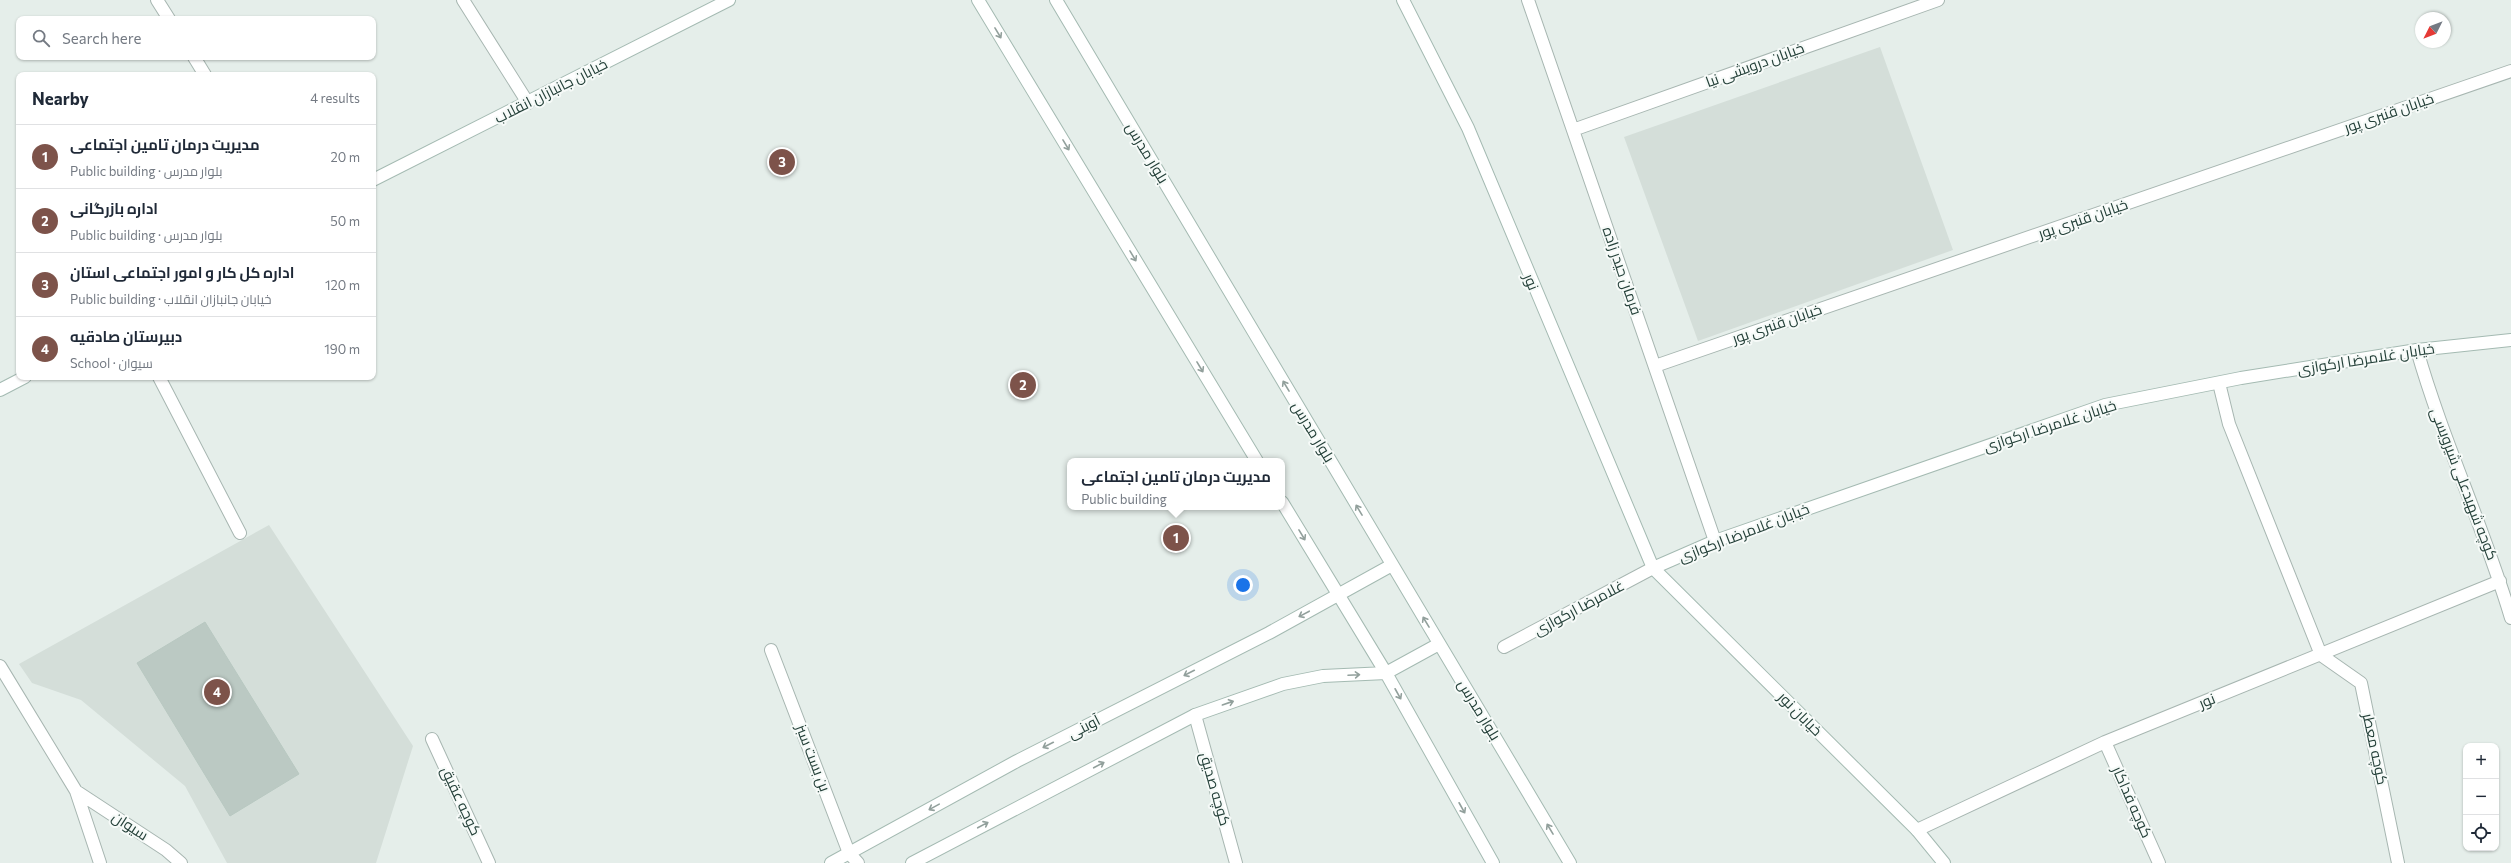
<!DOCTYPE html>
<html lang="en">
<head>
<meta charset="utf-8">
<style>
	body { margin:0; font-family:Commissioner,Cairo,sans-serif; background:#f2f2f3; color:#1f2937 }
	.controls { position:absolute; right:12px; bottom:12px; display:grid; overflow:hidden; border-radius:8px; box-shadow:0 1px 3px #0004 }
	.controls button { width:36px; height:36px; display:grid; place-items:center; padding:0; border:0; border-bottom:1px solid #e0e1e3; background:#fff; color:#1f2937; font:20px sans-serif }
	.compass { position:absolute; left:2415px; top:12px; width:36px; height:36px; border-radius:50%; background:#fff; box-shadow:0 1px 3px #0004; rotate:228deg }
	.you { position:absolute; left:1243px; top:585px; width:14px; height:14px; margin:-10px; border:3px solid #fff; border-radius:50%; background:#1a73e8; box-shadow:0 0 0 6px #1a73e833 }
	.badge { display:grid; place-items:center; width:26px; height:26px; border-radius:50%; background:#7d534a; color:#fff; font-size:13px; font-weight:700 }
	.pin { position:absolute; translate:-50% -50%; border:2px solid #fff; box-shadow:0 1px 4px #0006 }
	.popup { position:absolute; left:1067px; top:458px; width:218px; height:52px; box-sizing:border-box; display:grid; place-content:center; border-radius:8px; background:#fff; filter:drop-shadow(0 1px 3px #0005); font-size:13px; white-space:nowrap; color:#747a83 }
	.popup b { font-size:15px; color:#1f2937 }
	.popup::after { content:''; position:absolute; left:50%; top:100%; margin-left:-8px; border:8px solid transparent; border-top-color:#fff }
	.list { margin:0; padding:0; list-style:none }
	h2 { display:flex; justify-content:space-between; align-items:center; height:52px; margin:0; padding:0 16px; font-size:17px }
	h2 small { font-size:13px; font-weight:400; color:#747a83 }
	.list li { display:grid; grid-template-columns:26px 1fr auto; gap:12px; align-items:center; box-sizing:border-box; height:64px; padding:0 16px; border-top:1px solid #e0e1e3 }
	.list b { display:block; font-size:15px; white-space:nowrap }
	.list p { margin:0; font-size:13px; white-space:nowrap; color:#747a83 }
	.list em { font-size:13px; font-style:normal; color:#747a83 }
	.icon { flex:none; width:22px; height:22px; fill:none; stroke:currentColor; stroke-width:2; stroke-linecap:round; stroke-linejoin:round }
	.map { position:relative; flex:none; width:2511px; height:863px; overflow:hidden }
	.search { position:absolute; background:#fff; box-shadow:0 1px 3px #0004; left:16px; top:16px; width:360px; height:44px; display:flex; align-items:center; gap:10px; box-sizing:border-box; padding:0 14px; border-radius:8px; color:#747a83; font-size:15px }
	.panel { position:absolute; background:#fff; box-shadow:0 1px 3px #0004; left:16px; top:72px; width:360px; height:308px; border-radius:8px }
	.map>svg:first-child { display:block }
</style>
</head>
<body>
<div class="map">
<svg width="2511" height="863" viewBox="0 0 2511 863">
	<rect width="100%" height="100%" fill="#e5eeea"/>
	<path fill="#d4ded9" d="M1880,47L1953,250L1698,341L1624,137Z
		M269,525L413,746L376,863H227L185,786L81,700L32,683L19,664Z"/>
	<path fill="#bbc9c3" stroke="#b8c8c1" d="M205,622L299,774L230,816L137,663Z"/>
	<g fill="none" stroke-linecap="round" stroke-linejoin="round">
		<defs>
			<path id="street" d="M157,0L169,19
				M463,0L528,103
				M1528,0L1715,541
				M194,57L205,75
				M1573,130L1938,0
				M2417,350C2443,441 2484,527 2511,618
				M1655,366L2511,71
				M159,377L240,533
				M2219,383L2229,424L2321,655L2361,683L2398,863
				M1504,647L1653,568
				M771,650L849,853L858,863
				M0,666L76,791L100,863
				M1195,715L1236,863
				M432,739L489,863
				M2105,742L2159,863
				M76,791L166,850L181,863
				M1917,830L2105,742L2500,581"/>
			<path id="secondary" d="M978,0L1257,461
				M1056,0L1570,863
				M1403,0L1468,128L1653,568L1917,830L1944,863
				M373,180L729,0
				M0,390L25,377
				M1282,502L1386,673L1493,863
				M1653,568L1715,541L2105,405L2241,378L2417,350L2511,340
				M831,863L1017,761L1269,633L1392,565
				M912,863L1195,715L1283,684L1323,676L1386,673L1439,644"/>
		</defs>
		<use href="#street" stroke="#a7b6b1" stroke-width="14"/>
		<use href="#secondary" stroke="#a4bab2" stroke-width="14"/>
		<use href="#street" stroke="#fff" stroke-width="12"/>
		<use href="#secondary" stroke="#fff" stroke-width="12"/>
	</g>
	<defs><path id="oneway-shaft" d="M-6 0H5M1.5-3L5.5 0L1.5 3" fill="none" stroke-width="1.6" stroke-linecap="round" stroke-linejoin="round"/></defs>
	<g stroke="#92a09c">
		<use href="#oneway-shaft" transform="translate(998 33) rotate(59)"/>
		<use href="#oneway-shaft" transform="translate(1066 145) rotate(59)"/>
		<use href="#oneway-shaft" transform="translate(1133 256) rotate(59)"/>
		<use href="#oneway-shaft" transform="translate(1200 367) rotate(59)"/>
		<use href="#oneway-shaft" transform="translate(1286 386) rotate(-121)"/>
		<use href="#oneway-shaft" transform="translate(1359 510) rotate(-121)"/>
		<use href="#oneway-shaft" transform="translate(1302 535) rotate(59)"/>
		<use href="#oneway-shaft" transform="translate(1304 614) rotate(152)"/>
		<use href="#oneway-shaft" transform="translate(1426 622) rotate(-121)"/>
		<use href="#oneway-shaft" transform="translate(1189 673) rotate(153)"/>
		<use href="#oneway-shaft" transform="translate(1354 675) rotate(-3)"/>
		<use href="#oneway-shaft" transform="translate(1398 694) rotate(61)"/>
		<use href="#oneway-shaft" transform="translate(1228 703) rotate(-19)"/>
		<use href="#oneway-shaft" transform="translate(1048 745) rotate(153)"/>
		<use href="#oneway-shaft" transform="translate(1099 765) rotate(-28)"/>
		<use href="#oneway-shaft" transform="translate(934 807) rotate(151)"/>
		<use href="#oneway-shaft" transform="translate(1462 808) rotate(61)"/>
		<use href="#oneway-shaft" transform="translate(983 825) rotate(-28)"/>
		<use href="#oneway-shaft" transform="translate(1550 829) rotate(-121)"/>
	</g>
	<g text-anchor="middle" stroke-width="4" stroke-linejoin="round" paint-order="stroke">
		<g font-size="15" fill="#244039" stroke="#f6faf8">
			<text transform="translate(1755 65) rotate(-20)" y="5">خیابان درویشی نیا</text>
			<text transform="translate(551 91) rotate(-27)" y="5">خیابان جانبازان انقلاب</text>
			<text transform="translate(2389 113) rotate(-19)" y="5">خیابان قنبری پور</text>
			<text transform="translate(1147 153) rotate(59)" y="5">بلوار مدرس</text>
			<text transform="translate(2083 219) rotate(-19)" y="5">خیابان قنبری پور</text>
			<text transform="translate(1622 271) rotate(71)" y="5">فرمان حیدر زاده</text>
			<text transform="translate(1531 282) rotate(68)" y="5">نور</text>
			<text transform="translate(1777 324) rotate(-19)" y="5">خیابان قنبری پور</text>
			<text transform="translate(2366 359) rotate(-9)" y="5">خیابان غلامرضا ارکوازی</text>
			<text transform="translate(2050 426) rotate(-18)" y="5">خیابان غلامرضا ارکوازی</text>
			<text transform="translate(1313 432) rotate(59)" y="5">بلوار مدرس</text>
			<text transform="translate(2464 484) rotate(69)" y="5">کوچه شهیدعلی شیرویسی</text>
			<text transform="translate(1744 533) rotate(-21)" y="5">خیابان غلامرضا ارکوازی</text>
			<text transform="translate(1579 608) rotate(-28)" y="5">غلامرضا ارکوازی</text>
			<text transform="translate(2207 701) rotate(-22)" y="5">نور</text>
			<text transform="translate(1479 710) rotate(59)" y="5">بلوار مدرس</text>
			<text transform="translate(1800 714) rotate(45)" y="5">خیابان نور</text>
			<text transform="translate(1084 727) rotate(-27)" y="5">آوینی</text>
			<text transform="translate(2375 749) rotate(78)" y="5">کوچه معطر</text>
			<text transform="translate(813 758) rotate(69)" y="5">بن بست سبز</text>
			<text transform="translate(1215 789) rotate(74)" y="5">کوچه صدیق</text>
			<text transform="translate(461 801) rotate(65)" y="5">کوچه عقیق</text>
			<text transform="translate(2132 802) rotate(66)" y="5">کوچه فداکار</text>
			<text transform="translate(130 826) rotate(33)" y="5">سیوان</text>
		</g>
	</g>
</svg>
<div class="controls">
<button>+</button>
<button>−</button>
<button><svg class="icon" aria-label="locate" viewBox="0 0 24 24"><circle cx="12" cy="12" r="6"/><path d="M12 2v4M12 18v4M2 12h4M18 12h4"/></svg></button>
</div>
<svg class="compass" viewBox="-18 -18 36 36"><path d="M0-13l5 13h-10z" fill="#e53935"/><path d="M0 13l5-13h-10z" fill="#747a83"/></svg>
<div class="you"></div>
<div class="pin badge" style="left:1176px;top:538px">1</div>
<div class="popup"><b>مدیریت درمان تامین اجتماعی</b>Public building</div>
<div class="pin badge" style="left:1023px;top:385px">2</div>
<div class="pin badge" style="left:782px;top:162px">3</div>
<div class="pin badge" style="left:217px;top:692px">4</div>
<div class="search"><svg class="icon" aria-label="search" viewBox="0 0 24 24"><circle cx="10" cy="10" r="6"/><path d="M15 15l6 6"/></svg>Search here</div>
<section class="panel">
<h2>Nearby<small>4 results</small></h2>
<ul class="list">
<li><span class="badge">1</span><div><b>مدیریت درمان تامین اجتماعی</b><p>Public building · بلوار مدرس</p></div><em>20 m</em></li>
<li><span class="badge">2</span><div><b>اداره بازرگانی</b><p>Public building · بلوار مدرس</p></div><em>50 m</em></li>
<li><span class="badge">3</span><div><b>اداره کل کار و امور اجتماعی استان</b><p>Public building · خیابان جانبازان انقلاب</p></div><em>120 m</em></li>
<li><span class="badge">4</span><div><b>دبیرستان صادقیه</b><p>School · سیوان</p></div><em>190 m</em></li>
</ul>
</section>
</div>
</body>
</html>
